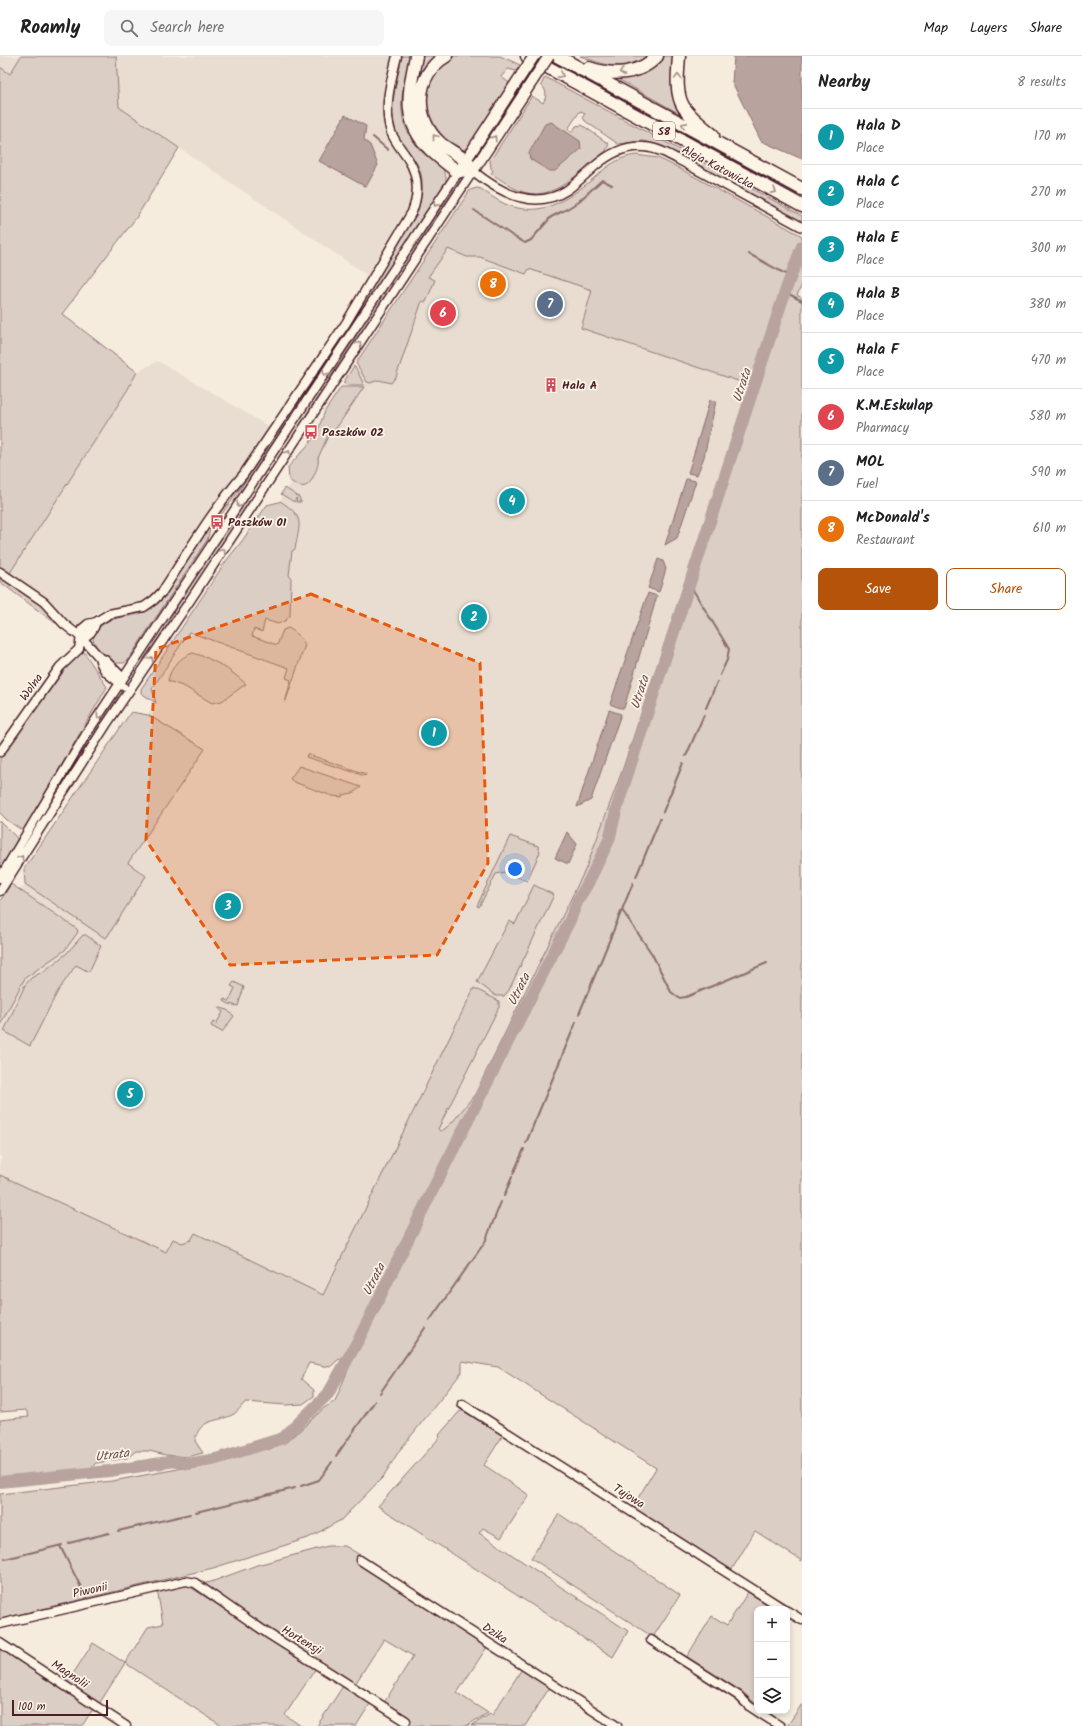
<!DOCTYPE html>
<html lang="en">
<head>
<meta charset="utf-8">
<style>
	body { margin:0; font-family:Kalam,sans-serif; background:#f6f6f6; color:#202124 }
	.controls { position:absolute; right:12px; bottom:12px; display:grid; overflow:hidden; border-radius:8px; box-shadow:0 2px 6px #0003 }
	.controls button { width:36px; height:36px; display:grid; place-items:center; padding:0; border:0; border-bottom:1px solid #e0e0e0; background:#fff; color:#202124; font:20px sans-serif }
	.scale { position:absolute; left:12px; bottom:10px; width:96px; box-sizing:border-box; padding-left:4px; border:2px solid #4a1f2b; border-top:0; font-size:11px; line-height:14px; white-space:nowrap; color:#4a1f2b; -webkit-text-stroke:3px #fcf5e5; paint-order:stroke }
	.you { position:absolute; left:515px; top:813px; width:14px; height:14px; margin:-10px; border:3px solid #fff; border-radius:50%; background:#1a73e8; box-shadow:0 0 0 6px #1a73e833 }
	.badge { display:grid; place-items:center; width:26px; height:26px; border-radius:50%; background:#b45309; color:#fff; font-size:13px; font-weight:700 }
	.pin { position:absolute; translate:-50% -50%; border:2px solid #fff; box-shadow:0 1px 4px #0006 }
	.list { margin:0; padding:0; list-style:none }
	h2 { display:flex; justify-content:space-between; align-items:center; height:52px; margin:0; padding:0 16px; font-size:17px }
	h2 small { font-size:13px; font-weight:400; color:#757577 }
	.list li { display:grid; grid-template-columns:26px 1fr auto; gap:12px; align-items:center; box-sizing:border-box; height:56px; padding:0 16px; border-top:1px solid #e0e0e0 }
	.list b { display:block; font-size:15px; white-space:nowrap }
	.list p { margin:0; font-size:13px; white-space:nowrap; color:#757577 }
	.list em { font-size:13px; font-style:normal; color:#757577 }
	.actions { display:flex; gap:8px; padding:12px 16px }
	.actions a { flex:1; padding:9px 0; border:1px solid #b45309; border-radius:8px; text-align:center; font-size:14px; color:#b45309 }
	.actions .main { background:#b45309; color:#fff }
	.icon { flex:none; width:22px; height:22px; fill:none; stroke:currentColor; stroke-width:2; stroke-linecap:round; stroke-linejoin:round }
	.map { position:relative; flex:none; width:802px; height:1670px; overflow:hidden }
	header { display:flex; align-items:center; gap:24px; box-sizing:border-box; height:56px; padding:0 20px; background:#fff; border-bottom:1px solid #e0e0e0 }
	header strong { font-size:19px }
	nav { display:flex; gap:22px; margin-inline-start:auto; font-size:14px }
	.search { width:280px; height:36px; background:#f6f6f6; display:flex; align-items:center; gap:10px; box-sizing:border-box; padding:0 14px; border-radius:8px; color:#757577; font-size:15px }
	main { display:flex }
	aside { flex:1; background:#fff }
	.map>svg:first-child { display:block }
</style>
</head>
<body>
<header>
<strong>Roamly</strong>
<div class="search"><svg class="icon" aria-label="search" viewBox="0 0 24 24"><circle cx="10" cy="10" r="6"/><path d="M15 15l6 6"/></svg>Search here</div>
<nav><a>Map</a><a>Layers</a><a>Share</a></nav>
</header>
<main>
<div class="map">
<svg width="802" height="1670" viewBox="0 0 802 1670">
	<rect width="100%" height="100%" fill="#f5ecde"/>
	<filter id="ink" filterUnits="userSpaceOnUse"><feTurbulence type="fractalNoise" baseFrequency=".025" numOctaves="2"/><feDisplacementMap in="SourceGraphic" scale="8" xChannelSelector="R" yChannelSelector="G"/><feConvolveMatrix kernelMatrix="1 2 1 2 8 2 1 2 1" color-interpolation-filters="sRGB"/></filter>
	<g filter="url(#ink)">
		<path fill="#e8ddd0" d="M0,0H21L10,18L0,11Z
			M116,0H393L385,29L383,56L390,87L410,117L413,134L408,152L367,219L119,51Z
			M448,192L467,201H480L526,218L529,213L592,234L581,272L750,328L622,715L586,812L447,1095L349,1282L0,1119V1106L2,1102L0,1101V866L25,828L24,813L61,773L131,656L148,659L156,645L152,633L189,576L280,445L323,377L336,350Z
			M158,305L270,371L236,421L215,444L185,493L157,536L146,545L129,550L103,553L89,562L80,569H74L48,545L8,520L128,333L137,316Z"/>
		<path fill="#dbcec4" stroke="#927678" d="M21,0H116L119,51L179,92L136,162L62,258L137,316L128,333L8,520L0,514V11L10,18Z
			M402,0H412C405,21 398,44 404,67C407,76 415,89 422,96C432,105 447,109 446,125L244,433L241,432L210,474L207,484L128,604L124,607H113C105,601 96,593 93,583C102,557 124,564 144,556C153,552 160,546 166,539L223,450L242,430L345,273L415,158C422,143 426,123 417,108C409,95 397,85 394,69C389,45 398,23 402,0Z
			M422,0H436L423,15L419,13Z
			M451,0H500L520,9L516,15L508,13L501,21L511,28L470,89L465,93L459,95L436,79L423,46L435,12Z
			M580,0H647C622,17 605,9 580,0Z
			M660,0H675L683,56L680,58L618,23L617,22Z
			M526,20L530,22L475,105L478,97L504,59Z
			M545,21L802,160V167L662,90L644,85L618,88L585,65L583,61L585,57L580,55L568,73L572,76L576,70L582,69L609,88L606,95C581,113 553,150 518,134C508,130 500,122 491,118L493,115L491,112L490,105L532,40L543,47C547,40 547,34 541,29Z
			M636,99L658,102L677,111L802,180V229L797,239L802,242V1505L755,1475L731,1515L632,1452L656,1412L498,1311L462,1305V1316L399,1395L383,1421L341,1464L308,1482L213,1512L0,1563V1438L112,1425L178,1413L258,1394L270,1393L294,1380L324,1352L335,1345L350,1309L339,1303L330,1311L309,1307L301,1323L314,1334V1340L303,1348L286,1349L245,1346C242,1350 238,1355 234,1358C218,1367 199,1361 195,1385L203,1397L187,1401L166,1399L149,1395H136L127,1402L96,1407L91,1412L0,1421V1364L29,1361L26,1354L0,1356V1119L166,1196L173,1183L182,1187L191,1184L195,1177L323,1239L474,932L499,945V951L438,1073L440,1075C449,1074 468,1046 475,1038L586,812L622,715L750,329L581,272L592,234L529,213L526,218L480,201H467L448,193L428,221L435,224L426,246L422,245L396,321L391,327L379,324L370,327L367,326L356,307L470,134L477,132L481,133C489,138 496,144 505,148C541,163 567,144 594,122C607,110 619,101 636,99Z
			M459,122H460L459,126L424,178L398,223L271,414L355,282L368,258Z
			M354,310L356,312L364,329H347L343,327Z
			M341,331H364L333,377L327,378L330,374L327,371L324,376L328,380L318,402C319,407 317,412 315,417C308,433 303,434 289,424L288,411L308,389L317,376L325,355Z
			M285,432L299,441L301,446H296L297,443L296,442L294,446L281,438Z
			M246,444L250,447L145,606L143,604L168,567L182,540Z
			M280,445C305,461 300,466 295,493L292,495L289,519L291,522L290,560L285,565L278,568L265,564L262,576L254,573L252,580L277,589L283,574L288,572C295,575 302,582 305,589L285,647L291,624L286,622L289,612L189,576L152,633L156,647L141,637V633L226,505L242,485L267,449L279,446Z
			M0,519L49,554L57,566L55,567L0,526Z
			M84,596L107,631L23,775L7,764L0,757V702L77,597Z
			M193,597C212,602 231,614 246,628L222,645L212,647L185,631L168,625C170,612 181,600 193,597Z
			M117,640L118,642L85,692L76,710L51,746L86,686Z
			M131,656L148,659L205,693L128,807L146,820L107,881L105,882L25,828L24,813Z
			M307,698L366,718L365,720L306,701Z
			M299,710L361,731L353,737L342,739V741L332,740L294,726L290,723Z
			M0,765L17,782V784L0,817Z
			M510,780L538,790L540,796L527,825L505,816L496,818L479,851L477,850Z
			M11,828L77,873L78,876L65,894L25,922L0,969V845Z
			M534,829L554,839L509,934L504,940H496L477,926L509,865L515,868Z
			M83,879H86L101,890L89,916L76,909L58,935L30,990L4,975L25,929L31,922L44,915L66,898Z
			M234,926L244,931L238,950L229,948L224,945V943L229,945L235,932L231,930Z
			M221,952L227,954L234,960L222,976L211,970L213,966L216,968L223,956L219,953Z
			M464,1354L503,1379L484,1409L529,1439L501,1482L483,1472L479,1477L628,1575L613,1601L378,1450L440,1381L439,1379L459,1356Z
			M559,1458L680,1539L653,1581L531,1502Z
			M328,1490H345L360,1499L356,1504L487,1591L457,1637L488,1657L466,1670H406L409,1666L384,1647L413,1600L384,1583L355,1628L201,1528L211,1526L257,1509Z
			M178,1528L187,1529L316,1612L285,1659L301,1670H222L125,1607L99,1648L67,1627L93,1587L125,1607L148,1571L163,1568L157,1533Z
			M748,1536L774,1553H757V1649L747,1640L686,1602L712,1560L727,1569Z
			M0,1593L93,1653L82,1670H0Z
			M522,1613L550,1631L525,1670H471L490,1658L492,1659Z
			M343,1630L370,1648L356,1670H317Z
			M802,1648V1670H787Z"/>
		<path fill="#b8a39e" stroke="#8c6e70" d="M734,0H802V103L761,85L732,26Z
			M345,59L366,70L364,84L370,89L378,109L366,131L319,105Z
			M551,66L580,85L581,93L555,115H549L530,103L529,97L545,68Z
			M710,344L716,345L704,401L697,419L688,417Z
			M686,423L696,425L677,482L665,489Z
			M658,503L663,505L666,513L659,536L648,532Z
			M648,537L657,540L624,652H620L610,648Z
			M609,654L621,658L591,744L577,751Z
			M567,776L577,788L568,808L555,802Z"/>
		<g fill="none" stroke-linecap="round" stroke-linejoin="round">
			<path stroke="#8c6e70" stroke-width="2" d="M373,81L388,94
				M474,154L513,180L525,187L531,184L551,161L567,153L578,146L602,124L612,129
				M749,198L791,221
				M785,236L802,245
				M690,529L729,593L727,604L720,619
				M706,652L717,626
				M686,700L704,659
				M663,756L683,707
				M636,821L660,763
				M622,854L652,898L671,936L679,942L686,941L767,907
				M579,958L633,827
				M536,1063L576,966
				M526,1087L535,1065
				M513,1118L524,1093
				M504,1140L512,1121
				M430,1264L485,1186L501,1146
				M380,1337L425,1272
				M336,1400L375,1345
				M301,1430L319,1424L332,1406
				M196,1456L295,1432
				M118,1475L190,1458
				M69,1487L109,1477
				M60,1490L87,1543
				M5,1503L62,1489"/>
			<path stroke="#b8a39e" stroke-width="12" d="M0,1426L109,1415L175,1405L188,1408L216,1403L283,1382L328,1338L360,1281L430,1139L570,864L578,844L587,829L609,784L617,751L650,649L785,236L802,190"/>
			<defs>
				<path id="minor" d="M0,516L44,546L64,568L82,582L99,601L105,604L119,618L121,627
					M82,582C90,579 94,574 96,566
					M99,601C103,619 113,620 123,630
					M0,696L60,611L79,593L82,573L88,568L96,566L109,558L144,551L154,544L162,536C188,496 212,455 243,419L346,267L412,156C419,138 419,120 408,103C402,94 395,86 391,76C383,51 391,25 397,0
					M0,822L85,680L458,116
					M0,835L106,669L191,543L473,115C499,136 534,156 567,134C577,127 586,118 595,110C609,98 625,89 644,91C658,92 670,99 681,105L802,171
					M462,1348L784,1553
					M360,1504L617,1670
					M787,1555L802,1564
					M0,1568L186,1525L195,1527L267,1577L406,1665
					M651,1584L739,1640L749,1650L780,1670
					M0,1587L126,1670"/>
				<path id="major" d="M462,110L522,18
					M458,116L473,115L533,24"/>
				<path id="highway" d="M416,0C409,36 401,66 431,94C439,102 449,109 458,116
					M446,0C414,19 413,63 440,87C448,94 458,98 466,105C468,107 471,112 473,115
					M527,0L802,150
					M557,0L802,133
					M679,0C678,16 675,36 683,50C690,61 703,71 713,79
					M589,12C612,20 640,19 657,0"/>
			</defs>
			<use href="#minor" stroke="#4a1f2b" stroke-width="11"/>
			<use href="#major" stroke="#4a1f2b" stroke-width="13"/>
			<use href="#highway" stroke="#4a1f2b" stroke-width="15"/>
			<use href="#minor" stroke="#fcf5e5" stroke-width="8"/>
			<use href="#major" stroke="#fcf5e5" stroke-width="10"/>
			<use href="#highway" stroke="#fcf5e5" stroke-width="12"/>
			<defs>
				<path id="major-bridge" d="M522,18L534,0
					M533,24L549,0"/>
			</defs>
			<use href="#major-bridge" stroke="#4a1f2b" stroke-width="13" stroke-linecap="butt"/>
			<use href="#major-bridge" stroke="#fcf5e5" stroke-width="10"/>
		</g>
		<defs><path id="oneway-chevron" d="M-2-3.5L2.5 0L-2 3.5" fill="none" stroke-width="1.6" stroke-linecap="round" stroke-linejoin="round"/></defs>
		<g stroke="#a38a88">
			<use href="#oneway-chevron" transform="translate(622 16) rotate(172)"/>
			<use href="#oneway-chevron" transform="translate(561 19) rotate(29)"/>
			<use href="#oneway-chevron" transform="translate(678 21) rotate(-90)"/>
			<use href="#oneway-chevron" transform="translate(684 69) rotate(-152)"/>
			<use href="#oneway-chevron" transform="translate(435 81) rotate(-128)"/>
			<use href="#oneway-chevron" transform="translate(494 82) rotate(-57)"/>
			<use href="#oneway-chevron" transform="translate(774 135) rotate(29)"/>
			<use href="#oneway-chevron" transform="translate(436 148) rotate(123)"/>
			<use href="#oneway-chevron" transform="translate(359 288) rotate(-57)"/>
			<use href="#oneway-chevron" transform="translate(325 317) rotate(123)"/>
			<use href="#oneway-chevron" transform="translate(288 397) rotate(-56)"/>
			<use href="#oneway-chevron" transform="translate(239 449) rotate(124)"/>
			<use href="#oneway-chevron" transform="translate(223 495) rotate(-57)"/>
			<use href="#oneway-chevron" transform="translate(151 603) rotate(-56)"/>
			<use href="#oneway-chevron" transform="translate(99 660) rotate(124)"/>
			<use href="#oneway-chevron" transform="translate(21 802) rotate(-57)"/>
		</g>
	</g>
	<path fill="#e8590c" fill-opacity="0.2" stroke="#e8590c" stroke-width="3" stroke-dasharray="8 5" stroke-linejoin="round" d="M311,538L480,607L488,807L437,899L230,909L146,784L156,593Z"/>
	<defs>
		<symbol id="building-bare" viewBox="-9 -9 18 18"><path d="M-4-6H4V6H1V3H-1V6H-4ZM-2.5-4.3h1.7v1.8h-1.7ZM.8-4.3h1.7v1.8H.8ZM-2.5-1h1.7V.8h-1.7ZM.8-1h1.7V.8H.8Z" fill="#d1495b" stroke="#fcf5e5" stroke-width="2.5" paint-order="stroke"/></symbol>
		<symbol id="bus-bare" viewBox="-9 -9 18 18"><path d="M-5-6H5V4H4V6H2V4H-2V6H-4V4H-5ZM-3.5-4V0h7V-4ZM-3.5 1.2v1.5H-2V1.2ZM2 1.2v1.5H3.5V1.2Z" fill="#d1495b" stroke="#fcf5e5" stroke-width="2.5" paint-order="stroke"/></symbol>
	</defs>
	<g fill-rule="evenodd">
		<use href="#building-bare" x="541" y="319" width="20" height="20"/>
		<use href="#bus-bare" x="301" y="366" width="20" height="20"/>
		<use href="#bus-bare" x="207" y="456" width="20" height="20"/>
	</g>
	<g text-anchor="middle" stroke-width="3.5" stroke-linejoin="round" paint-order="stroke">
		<rect fill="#fcf5e5" stroke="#7f5f63" stroke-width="1" x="653" y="66" width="22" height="18" rx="3"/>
		<g font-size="11" font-weight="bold" fill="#4a1f2b">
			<text x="664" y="79">S8</text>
		</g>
		<g font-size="12" fill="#4a1f2b" stroke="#fcf5e5">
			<text transform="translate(718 111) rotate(28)" y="4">Aleja Katowicka</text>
			<text transform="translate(31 631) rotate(-54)" y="4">Wolna</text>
			<text transform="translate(629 1440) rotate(32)" y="4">Tujowa</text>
			<text transform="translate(90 1534) rotate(-13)" y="4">Piwonii</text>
			<text transform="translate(495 1577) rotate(33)" y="4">Dzika</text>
			<text transform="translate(302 1584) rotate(31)" y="4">Hortensji</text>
			<text transform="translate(70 1618) rotate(33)" y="4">Magnolii</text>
		</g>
		<g font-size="12" font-weight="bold" fill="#4a1f2b" stroke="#fcf5e5" text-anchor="start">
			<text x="562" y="333">Hala A</text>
			<text x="322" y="380">Paszków 02</text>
			<text x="228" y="470">Paszków 01</text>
		</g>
		<g font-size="13" font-style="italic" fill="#704d53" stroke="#fcf5e5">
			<text transform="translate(741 329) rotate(-72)" y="5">Utrata</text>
			<text transform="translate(639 636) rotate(-72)" y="5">Utrata</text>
			<text transform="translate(518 933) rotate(-63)" y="5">Utrata</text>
			<text transform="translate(373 1223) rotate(-63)" y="5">Utrata</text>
			<text transform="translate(112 1398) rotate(-7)" y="5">Utrata</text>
		</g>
	</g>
</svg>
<div class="controls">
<button>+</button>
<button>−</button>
<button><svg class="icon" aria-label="layers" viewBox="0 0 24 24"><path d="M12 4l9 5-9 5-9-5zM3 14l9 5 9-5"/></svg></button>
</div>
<div class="scale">100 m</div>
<div class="you"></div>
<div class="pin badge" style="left:434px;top:677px;background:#0f9aa8">1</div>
<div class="pin badge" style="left:474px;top:561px;background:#0f9aa8">2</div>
<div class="pin badge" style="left:228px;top:850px;background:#0f9aa8">3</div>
<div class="pin badge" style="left:512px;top:445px;background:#0f9aa8">4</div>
<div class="pin badge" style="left:130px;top:1038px;background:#0f9aa8">5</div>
<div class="pin badge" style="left:443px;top:257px;background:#e0444e">6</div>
<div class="pin badge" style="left:550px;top:248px;background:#5c6f8a">7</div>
<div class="pin badge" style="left:493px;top:228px;background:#e8710a">8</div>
</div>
<aside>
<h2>Nearby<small>8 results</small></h2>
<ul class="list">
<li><span class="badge" style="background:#0f9aa8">1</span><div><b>Hala D</b><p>Place</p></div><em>170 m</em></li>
<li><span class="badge" style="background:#0f9aa8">2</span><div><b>Hala C</b><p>Place</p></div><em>270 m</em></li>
<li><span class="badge" style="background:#0f9aa8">3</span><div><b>Hala E</b><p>Place</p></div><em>300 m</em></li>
<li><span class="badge" style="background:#0f9aa8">4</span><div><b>Hala B</b><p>Place</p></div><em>380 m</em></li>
<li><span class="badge" style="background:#0f9aa8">5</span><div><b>Hala F</b><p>Place</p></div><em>470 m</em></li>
<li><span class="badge" style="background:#e0444e">6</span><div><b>K.M.Eskulap</b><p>Pharmacy</p></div><em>580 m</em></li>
<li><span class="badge" style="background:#5c6f8a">7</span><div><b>MOL</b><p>Fuel</p></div><em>590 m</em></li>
<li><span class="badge" style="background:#e8710a">8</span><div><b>McDonald's</b><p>Restaurant</p></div><em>610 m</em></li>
</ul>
<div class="actions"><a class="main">Save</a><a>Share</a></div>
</aside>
</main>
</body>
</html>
